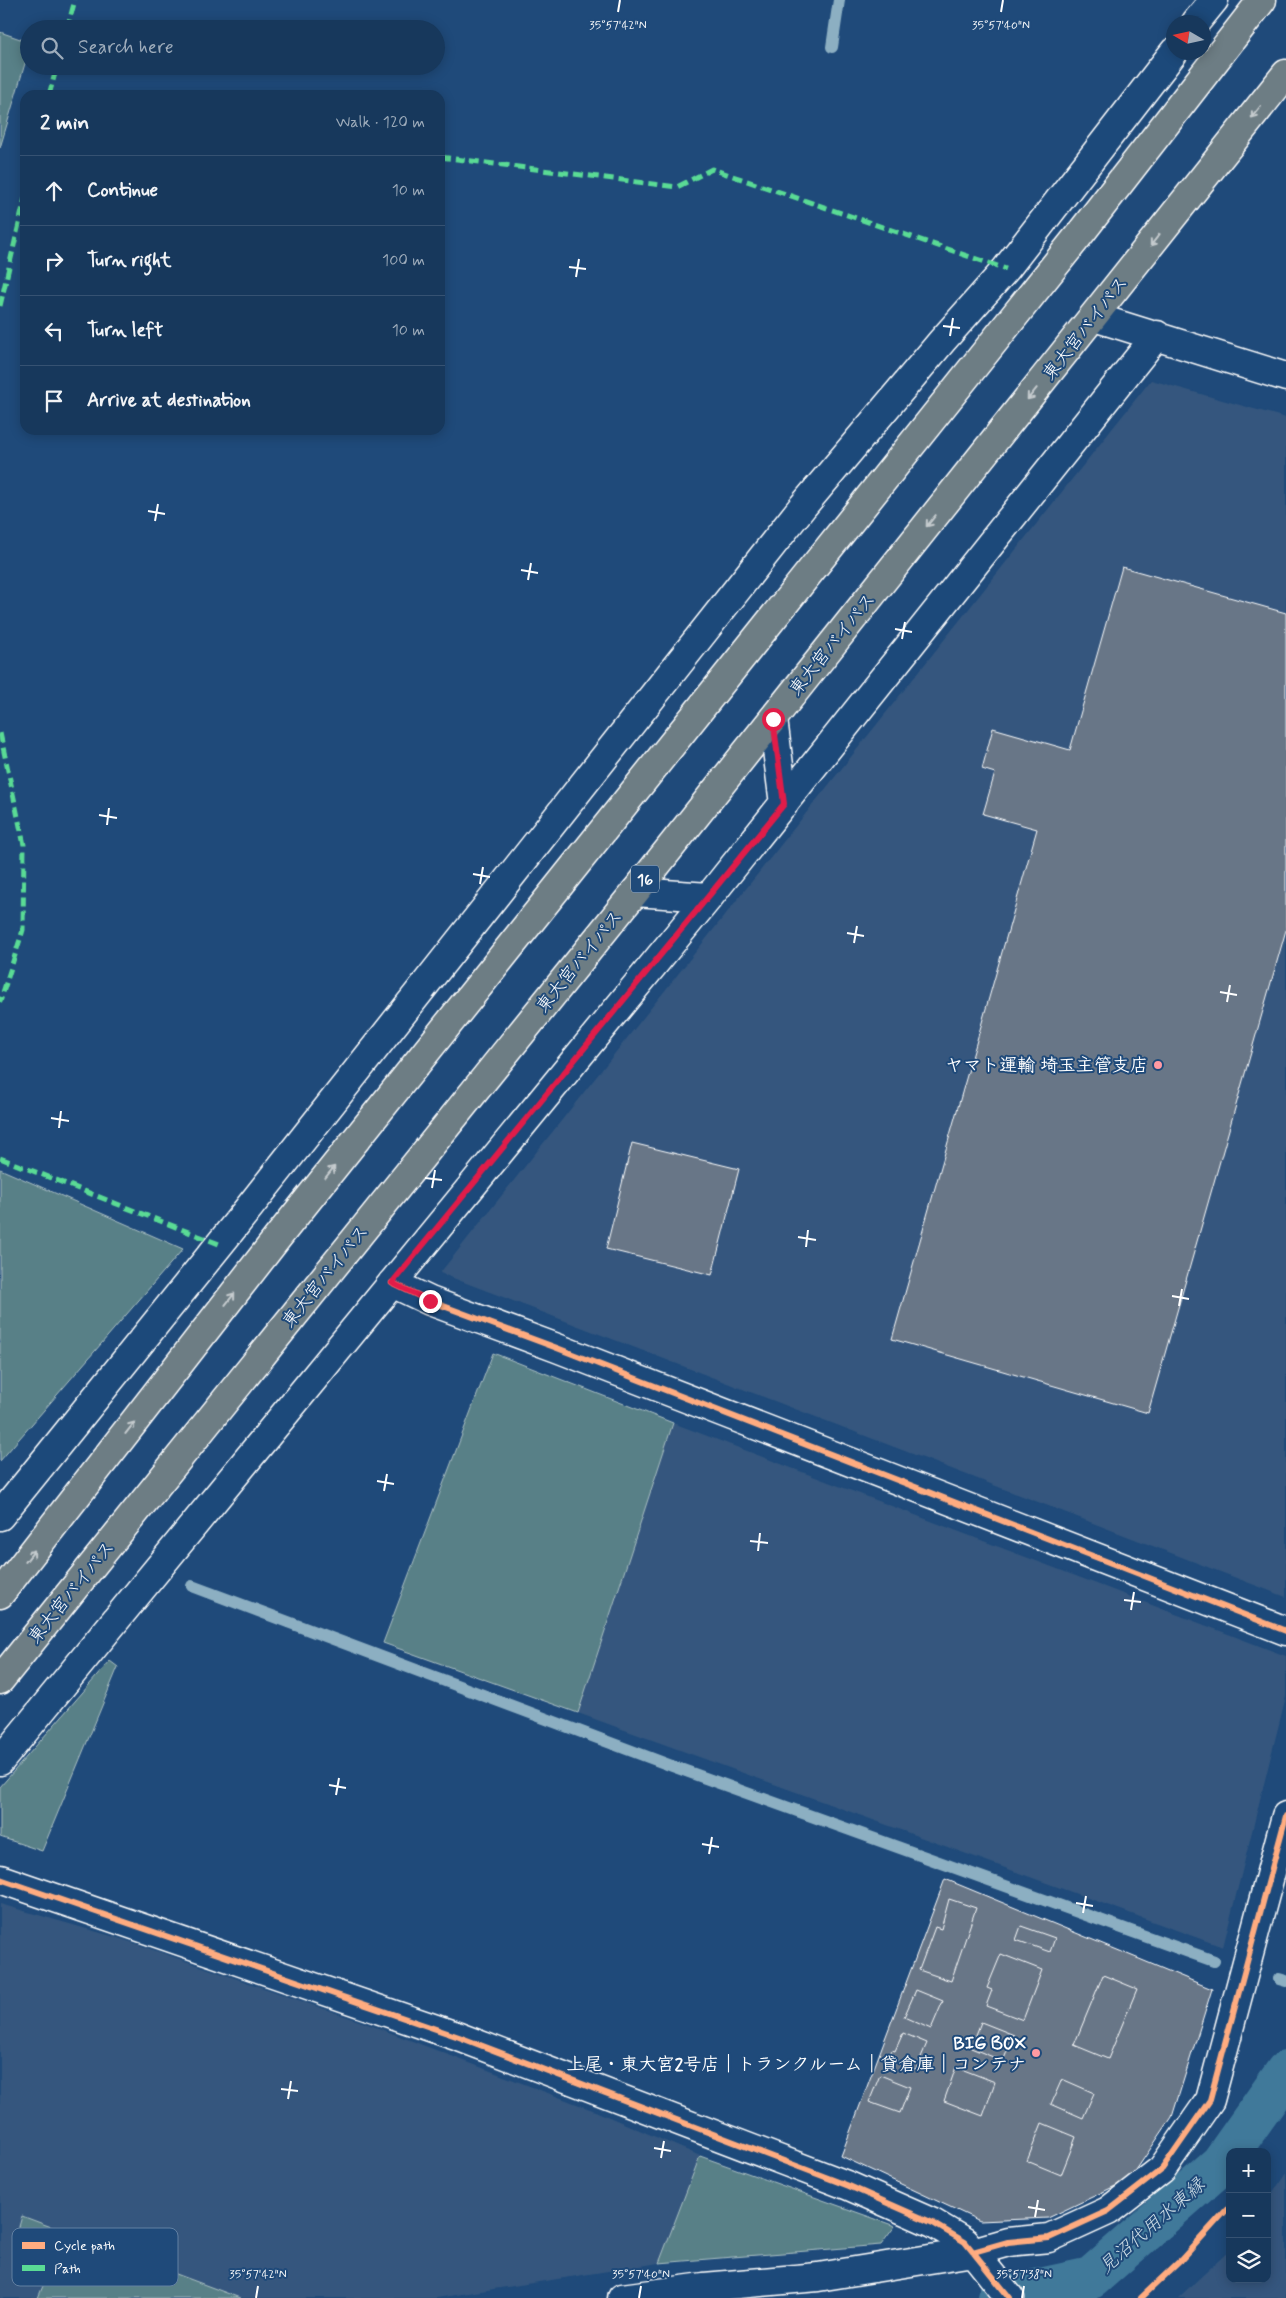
<!DOCTYPE html>
<html lang="en">
<head>
<meta charset="utf-8">
<style>
	body { margin:0; font-family:Mynerve,"Klee One",sans-serif; background:#203f62; color:#f1f3f6 }
	.controls { position:absolute; right:15px; bottom:15px; display:grid; overflow:hidden; border-radius:10px; box-shadow:0 2px 12px #0003 }
	.controls button { width:45px; height:45px; display:grid; place-items:center; padding:0; border:0; border-bottom:1px solid #365272; background:#17385c; color:#f1f3f6; font:25px sans-serif }
	.compass { position:absolute; left:1166px; top:15px; width:45px; height:45px; border-radius:50%; background:#17385c; box-shadow:0 2px 12px #0003; rotate:279deg }
	.stop { position:absolute; width:15px; height:15px; margin:-11px; border:4px solid #e11d48; border-radius:50%; background:#fff }
	.stop.end { background:#e11d48; border-color:#fff; box-shadow:0 1px 5px #0008 }
	.list { margin:0; padding:0; list-style:none }
	h2 { display:flex; justify-content:space-between; align-items:center; height:65px; margin:0; padding:0 20px; font-size:21px }
	h2 small { font-size:16px; font-weight:400; color:#9eacbb }
	.list li { display:grid; grid-template-columns:32px 1fr auto; gap:15px; align-items:center; box-sizing:border-box; height:70px; padding:0 20px; border-top:1px solid #365272 }
	.list b { display:block; font-size:19px; white-space:nowrap }
	.list em { font-size:16px; font-style:normal; color:#9eacbb }
	.icon { flex:none; width:28px; height:28px; fill:none; stroke:currentColor; stroke-width:2; stroke-linecap:round; stroke-linejoin:round }
	.map { position:relative; flex:none; width:1286px; height:2298px; overflow:hidden }
	.search { position:absolute; background:#17385c; box-shadow:0 2px 12px #0003; left:20px; top:20px; width:425px; height:55px; display:flex; align-items:center; gap:12px; box-sizing:border-box; padding:0 18px; border-radius:28px; color:#9eacbb; font-size:19px }
	.panel { position:absolute; background:#17385c; box-shadow:0 2px 12px #0003; left:20px; top:90px; width:425px; height:345px; border-radius:15px }
	.map>svg:first-child { display:block }
</style>
</head>
<body>
<div class="map">
<svg width="1286" height="2298" viewBox="0 0 1286 2298">
	<rect width="100%" height="100%" fill="#1f4a7a"/>
	<filter id="ink" filterUnits="userSpaceOnUse"><feTurbulence type="fractalNoise" baseFrequency=".02" numOctaves="2"/><feDisplacementMap in="SourceGraphic" scale="10" xChannelSelector="R" yChannelSelector="G"/><feConvolveMatrix kernelMatrix="1 2 1 2 8 2 1 2 1" color-interpolation-filters="sRGB"/></filter>
	<g filter="url(#ink)">
		<path fill="#35577e" d="M1151,380L1286,418V1597L440,1273Z
			M673,1423L1286,1656V1696L1223,1947L578,1713Z
			M0,1904L125,1940L365,2023L595,2111L700,2156L659,2263L436,2298H240L22,2216L15,2241L57,2252L38,2298H0Z
			M1286,2173V2298H1178L1230,2250V2279H1267V2202Z"/>
		<path fill="#588087" stroke="#acc0c3" d="M0,32L29,42V50L0,148Z
			M0,1169L183,1249L0,1461Z
			M493,1353L673,1423L578,1713L383,1643Z
			M110,1661L118,1667L42,1851L0,1837V1787Z
			M700,2156L895,2226L881,2245L659,2263Z
			M22,2216L240,2298H38L57,2252L15,2241Z"/>
		<g fill="none" stroke-linecap="round" stroke-linejoin="round">
			<path stroke="#8cafc2" stroke-width="12" d="M832,47L839,0
				M192,1586L672,1766L1214,1961
				M1279,1979L1286,1981"/>
			<path stroke="#40799a" stroke-width="42" d="M998,2298L1091,2278L1221,2164L1286,2072"/>
		</g>
		<path fill="#677687" stroke="#fff" d="M1122,567L1286,613V930L1148,1413L892,1339L1037,829L983,814L995,773L982,769L993,728L1070,750Z
			M632,1143L739,1169L712,1275L606,1249Z
			M945,1879L1212,1989L1172,2117L1130,2179L1048,2218L980,2221L841,2156Z
			M949,1899L976,1908L951,1981L919,1970L935,1927L941,1929Z
			M1021,1926L1055,1938L1050,1952L1016,1940Z
			M1001,1954L1042,1970L1023,2020L986,2006L992,1990L987,1988Z
			M1103,1975L1137,1989L1108,2059L1074,2045Z
			M916,1990L943,2001L931,2029L904,2017Z
			M981,2022L1014,2035L1003,2061L971,2048Z
			M903,2033L927,2043L916,2069L888,2057L892,2050L895,2051Z
			M956,2067L995,2082L983,2116L944,2101Z
			M880,2075L910,2087L900,2113L869,2102Z
			M1062,2079L1094,2093L1083,2118L1051,2104Z
			M1042,2123L1076,2137L1061,2175L1027,2161Z"/>
		<g fill="none" stroke-linecap="round" stroke-linejoin="round">
			<defs>
				<path id="minor" d="M1196,22L1214,0
					M1094,317L1286,377
					M773,719L784,804
					M635,892L709,897
					M392,1283L430,1301L557,1348L1286,1631
					M0,1516L236,1224L803,506L942,341L1006,269L1174,52
					M0,1761L709,897L1157,335
					M0,1879L459,2037L849,2186L933,2223L965,2242L1010,2298
					M622,2298L704,2287L818,2277L973,2252L1008,2242L1049,2238L1108,2211L1162,2169L1210,2100L1286,1816"/>
				<path id="highway" d="M0,1594L278,1237L1080,234L1262,0
					M0,1680L635,892L1286,74"/>
			</defs>
			<use href="#minor" stroke="#fff" stroke-width="31"/>
			<use href="#highway" stroke="#fff" stroke-width="31"/>
			<use href="#minor" stroke="#1f4a7a" stroke-width="28"/>
			<use href="#highway" stroke="#6d7d84" stroke-width="28"/>
			<path stroke="#5adb95" stroke-width="5" stroke-dasharray="10 5" stroke-linecap="butt" d="M67,29L75,0
				M49,95L57,66
				M440,157L677,187L712,169L1006,269
				M0,306L25,198
				M0,733L24,845L23,930L0,1002
				M0,1158L219,1244"/>
			<defs>
				<path id="cycleway" d="M392,1283L430,1301L557,1348L1286,1631
					M0,1879L459,2037L849,2186L933,2223L965,2242L1010,2298
					M973,2252L1008,2242L1049,2238L1108,2211L1162,2169L1210,2100L1286,1816
					M1141,2298L1181,2260L1230,2206"/>
			</defs>
			<use href="#cycleway" stroke="#1f4a7a" stroke-width="9"/>
			<use href="#cycleway" stroke="#ffac80" stroke-width="6"/>
		</g>
		<defs><path id="oneway-shaft" d="M-6 0H5M1.5-3L5.5 0L1.5 3" fill="none" stroke-width="1.6" stroke-linecap="round" stroke-linejoin="round" transform="scale(1.25)"/></defs>
		<g stroke="#c5cbce">
			<use href="#oneway-shaft" transform="translate(1256 112) rotate(128)"/>
			<use href="#oneway-shaft" transform="translate(1155 240) rotate(128)"/>
			<use href="#oneway-shaft" transform="translate(1032 394) rotate(129)"/>
			<use href="#oneway-shaft" transform="translate(931 521) rotate(129)"/>
			<use href="#oneway-shaft" transform="translate(330 1172) rotate(-51)"/>
			<use href="#oneway-shaft" transform="translate(230 1299) rotate(-52)"/>
			<use href="#oneway-shaft" transform="translate(130 1428) rotate(-52)"/>
			<use href="#oneway-shaft" transform="translate(30 1556) rotate(-52)"/>
		</g>
	</g>
	<g fill="none" stroke-linecap="round" stroke-linejoin="round" filter="url(#ink)">
		<path stroke="#e11d48" stroke-width="6" d="M430,1301L392,1283L784,804L773,719"/>
	</g>
	<path fill="none" stroke="#fff" stroke-width="2" d="M618,12L620,0M1001,12L1003,0M569,267L586,269M576,277L579,259M943,326L960,328M950,336L953,318M148,511L165,514M155,521L158,504M521,570L538,573M528,580L531,563M895,629L912,632M902,639L905,622M99,815L117,818M107,825L109,808M473,874L490,877M480,884L483,867M847,933L864,936M854,943L857,926M1220,992L1237,995M1227,1002L1230,985M51,1118L69,1121M59,1128L61,1111M425,1178L442,1180M432,1188L435,1170M798,1237L816,1240M806,1247L808,1230M1172,1296L1189,1299M1179,1306L1182,1289M377,1481L394,1484M384,1491L387,1474M750,1541L768,1543M758,1551L760,1533M1124,1600L1141,1602M1131,1610L1134,1592M329,1785L346,1788M336,1795L339,1778M702,1844L719,1847M709,1854L712,1837M1076,1903L1093,1906M1083,1913L1086,1896M281,2089L298,2091M288,2099L291,2081M654,2148L671,2151M661,2158L664,2141M1028,2207L1045,2210M1035,2217L1038,2200M256,2298L258,2286M639,2298L641,2286M1022,2298L1024,2286"/>
	<g fill="#ff9aa2" stroke="#1f4a7a" stroke-width="2">
		<circle cx="1158" cy="1065" r="5"/>
		<circle cx="1036" cy="2053" r="5"/>
	</g>
	<g text-anchor="middle" stroke-width="4" stroke-linejoin="round" paint-order="stroke">
		<rect fill="#1f4a7a" stroke="#bcc9d7" stroke-width="1" x="631" y="865.5" width="28" height="27" rx="4"/>
		<g font-size="16" font-weight="bold" fill="#fff">
			<text x="645" y="885">16</text>
		</g>
		<g font-size="18" fill="#fff" stroke="#1f4a7a">
			<text transform="translate(1085 328) rotate(-52)" y="6">東大宮バイパス</text>
			<text transform="translate(832 644) rotate(-51)" y="6">東大宮バイパス</text>
			<text transform="translate(579 961) rotate(-51)" y="6">東大宮バイパス</text>
			<text transform="translate(325 1276) rotate(-51)" y="6">東大宮バイパス</text>
			<text transform="translate(71 1592) rotate(-51)" y="6">東大宮バイパス</text>
		</g>
		<g font-size="18" font-weight="bold" fill="#fff" stroke="#1f4a7a" text-anchor="end">
			<text x="1148" y="1071">ヤマト運輸 埼玉主管支店</text>
			<text x="1026" y="2049">BIG BOX<tspan x="1026" dy="21">上尾・東大宮2号店｜トランクルーム｜貸倉庫｜コンテナ</tspan></text>
		</g>
		<g font-size="19" font-style="italic" fill="#cfdee6" stroke="#1f4a7a">
			<text transform="translate(1151 2225) rotate(-41)" y="7">見沼代用水東縁</text>
		</g>
	</g>
	<rect x="12" y="2228" width="166" height="58" rx="8" fill="#1f4a7a" stroke="#6280a2" stroke-width="1"/>
	<rect x="22" y="2242" width="23" height="7" fill="#ffac80"/>
	<rect x="22" y="2265" width="23" height="6" fill="#5adb95"/>
	<g font-size="14" fill="#fff">
		<text x="54" y="2250">Cycle path</text>
		<text x="54" y="2273">Path</text>
	</g>
	<g font-size="12" text-anchor="middle" fill="#fff" stroke="#1f4a7a" stroke-width="4" stroke-linejoin="round" paint-order="stroke">
		<text x="618" y="29">35°57'42"N</text>
		<text x="1001" y="29">35°57'40"N</text>
		<text x="258" y="2278">35°57'42"N</text>
		<text x="641" y="2278">35°57'40"N</text>
		<text x="1024" y="2278">35°57'38"N</text>
	</g>
</svg>
<div class="controls">
<button>+</button>
<button>−</button>
<button><svg class="icon" aria-label="layers" viewBox="0 0 24 24"><path d="M12 4l9 5-9 5-9-5zM3 14l9 5 9-5"/></svg></button>
</div>
<svg class="compass" viewBox="-18 -18 36 36"><path d="M0-13l5 13h-10z" fill="#e53935"/><path d="M0 13l5-13h-10z" fill="#9eacbb"/></svg>
<div class="stop" style="left:773px;top:719px"></div>
<div class="stop end" style="left:430px;top:1301px"></div>
<div class="search"><svg class="icon" aria-label="search" viewBox="0 0 24 24"><circle cx="10" cy="10" r="6"/><path d="M15 15l6 6"/></svg>Search here</div>
<section class="panel">
<h2>2 min<small>Walk · 120 m</small></h2>
<ul class="list">
<li><svg class="icon" aria-label="ahead" viewBox="0 0 24 24"><path d="M12 20V5M6 11l6-6 6 6"/></svg><div><b>Continue</b></div><em>10 m</em></li>
<li><svg class="icon" aria-label="right" viewBox="0 0 24 24"><path d="M7 20v-9h11M14 6l5 5-5 5"/></svg><div><b>Turn right</b></div><em>100 m</em></li>
<li><svg class="icon" aria-label="left" viewBox="0 0 24 24"><path d="M17 20v-9H6M10 6l-5 5 5 5"/></svg><div><b>Turn left</b></div><em>10 m</em></li>
<li><svg class="icon" aria-label="arrive" viewBox="0 0 24 24"><path d="M6 21V4h12l-3 4 3 4H6"/></svg><div><b>Arrive at destination</b></div></li>
</ul>
</section>
</div>
</body>
</html>
